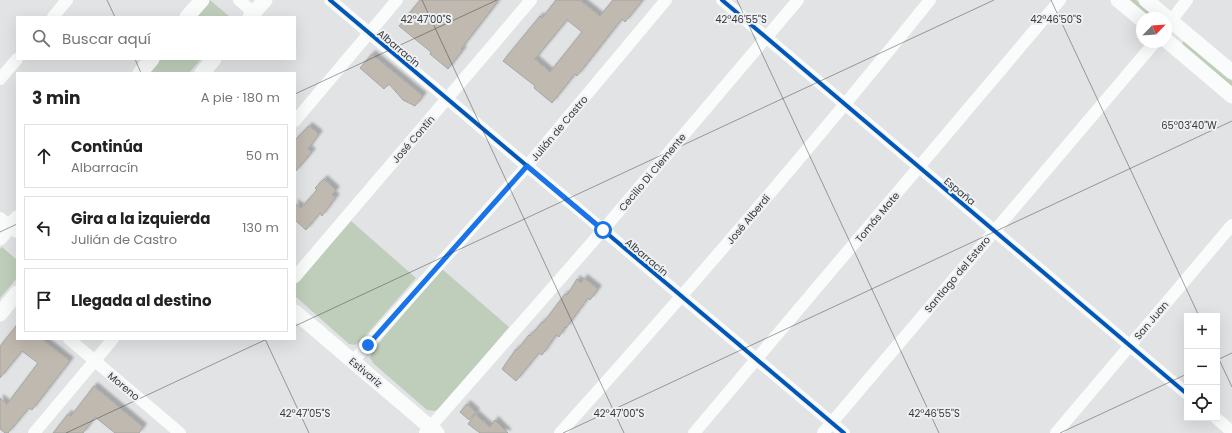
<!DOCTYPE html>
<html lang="es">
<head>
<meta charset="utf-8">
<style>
	body { margin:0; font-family:Poppins,sans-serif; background:#f6f6f6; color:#222 }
	.controls { position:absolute; right:12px; bottom:12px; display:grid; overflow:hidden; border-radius:0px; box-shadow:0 4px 16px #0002 }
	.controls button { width:36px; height:36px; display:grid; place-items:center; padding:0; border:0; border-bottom:1px solid #e0e0e0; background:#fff; color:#222; font:20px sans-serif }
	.compass { position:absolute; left:1136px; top:12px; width:36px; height:36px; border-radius:50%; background:#fff; box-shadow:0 4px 16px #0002; rotate:65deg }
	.stop { position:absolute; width:12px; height:12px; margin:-9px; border:3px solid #1a73e8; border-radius:50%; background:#fff }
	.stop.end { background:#1a73e8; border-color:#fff; box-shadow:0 1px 4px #0008 }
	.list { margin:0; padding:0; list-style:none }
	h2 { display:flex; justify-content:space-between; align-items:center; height:52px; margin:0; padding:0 16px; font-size:17px }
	h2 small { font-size:13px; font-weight:400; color:#767676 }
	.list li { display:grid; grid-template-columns:26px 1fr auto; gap:12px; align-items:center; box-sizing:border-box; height:64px; margin:0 8px 8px; padding:0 8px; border:1px solid #e0e0e0; border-radius:0px }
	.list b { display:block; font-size:15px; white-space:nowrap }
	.list p { margin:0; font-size:13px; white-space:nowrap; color:#767676 }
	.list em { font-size:13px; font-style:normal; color:#767676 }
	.icon { flex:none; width:22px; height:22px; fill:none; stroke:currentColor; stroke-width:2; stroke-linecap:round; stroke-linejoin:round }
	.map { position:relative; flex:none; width:1232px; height:433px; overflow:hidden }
	.search { position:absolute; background:#fff; box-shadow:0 4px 16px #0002; left:16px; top:16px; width:280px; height:44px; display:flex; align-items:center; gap:10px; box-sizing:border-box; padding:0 14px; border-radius:0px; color:#767676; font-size:15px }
	.panel { position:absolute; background:#fff; box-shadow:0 4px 16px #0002; left:16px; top:72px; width:280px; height:268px; border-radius:0px }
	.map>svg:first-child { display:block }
</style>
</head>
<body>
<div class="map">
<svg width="1232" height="433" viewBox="0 0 1232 433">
	<defs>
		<filter id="shadow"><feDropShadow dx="3.5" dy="-3.5" stdDeviation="1" flood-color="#0004"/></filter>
	</defs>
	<rect width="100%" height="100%" fill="#e1e3e5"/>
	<path fill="#bfcebb" d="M209,0H210L230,17H195Z
		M1128,0H1136L1156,16L1150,18Z
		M1184,41L1232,81V88L1181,45Z
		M160,59H201L189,73H148Z
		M351,221L416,278L360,342L355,345L349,344L295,296V285Z
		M2,247L17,260V278L0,298V249Z
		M442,269L509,327L441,407L435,411L427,410L374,364L370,358L372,351Z"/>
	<path fill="#bfb9af" stroke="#a5a6a6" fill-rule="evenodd" filter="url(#shadow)" d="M420,0H499L461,49L463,50L448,69L430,54L431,52L399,26Z
		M556,0H580L600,16L613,0H643L625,22L622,19L577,76L575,74L552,103L534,88L535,86L503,61L540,16L542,18ZM567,20L582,32L550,72L535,59Z
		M372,54L423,96L415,106L403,100L389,84L384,89L360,68Z
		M309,126L319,134L308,149L312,152L295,172V140Z
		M324,179L336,190L332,195L336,197L322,216L320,213L306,230L295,220V203L301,208L317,190L315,188Z
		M584,278L598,289L590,300L588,298L566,328L565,327L559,337L556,335L542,355L539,353L516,381L502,369L516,349L517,350L529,335L530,336L542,322L543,323L565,294L567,295L577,279L581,283Z
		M17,325V339H42L70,361L32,410L29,408L8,433H5L0,429V398L7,404L38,363L22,351L0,378V346Z
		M94,386L143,427L139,433H115L95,417L83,433H53L68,414L71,416Z
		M467,404L476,412L469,420L460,412Z
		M475,414L490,427L495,420L508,433H480L468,424Z"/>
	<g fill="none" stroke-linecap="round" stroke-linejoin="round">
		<path stroke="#fafbfb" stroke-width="12" d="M239,0L254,13
			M330,0L844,433
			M722,0L1187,394
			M53,17L67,0
			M1166,27L1187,0
			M0,79L17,59
			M295,121L397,0
			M0,218L17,232
			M295,277L531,0
			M69,339L180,433
			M353,361L527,166L666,0
			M1216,418L1232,432
			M34,433L113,339
			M425,433L603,230L798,0
			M560,433C687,292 811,148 930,0
			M694,433L1060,0
			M823,433L1155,42
			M1056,433L1232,225"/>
		<path stroke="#fafbfb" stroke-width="15" d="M1118,0L1142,20
			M1146,0L1232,72
			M187,17L202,0
			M250,17L265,0
			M1166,40L1232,96
			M140,73L152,59
			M202,73L214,59
			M0,238L17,218
			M295,312L437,433
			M0,314L17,293"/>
		<defs>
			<path id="cycleway" d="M330,0L844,433
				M722,0L1187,394"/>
		</defs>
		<use href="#cycleway" stroke="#eef0f3" stroke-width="6"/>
		<use href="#cycleway" stroke="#0057b8" stroke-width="4"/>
	</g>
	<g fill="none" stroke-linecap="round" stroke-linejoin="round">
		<path stroke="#1a73e8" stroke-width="5" d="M368,345L527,166L603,230"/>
	</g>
	<path fill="none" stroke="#38393a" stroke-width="1" stroke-opacity="0.45" d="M107,0L115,17M422,0L624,433M737,0L939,433M1051,0L1199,316M135,59L141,73M295,94L497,0M0,232L17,224M295,326L994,0M265,339L309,433M1217,355L1232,387M1217,360L1232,353M66,433L267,339M563,433L1232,121M1060,433L1187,374"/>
	<g text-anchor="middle" stroke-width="4" stroke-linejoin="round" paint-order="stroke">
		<g font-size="10" fill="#38393a" stroke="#eef0f3">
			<text transform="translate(399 48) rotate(40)" y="4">Albarracín</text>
			<text transform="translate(559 128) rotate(-50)" y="4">Julián de Castro</text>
			<text transform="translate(413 139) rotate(-49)" y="4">José Contín</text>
			<text transform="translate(652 172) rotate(-50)" y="4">Cecilio Di Clemente</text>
			<text transform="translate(960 191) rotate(40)" y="4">España</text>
			<text transform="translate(877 217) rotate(-50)" y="4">Tomás Mate</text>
			<text transform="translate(748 219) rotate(-50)" y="4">José Alberdi</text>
			<text transform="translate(647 257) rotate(40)" y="4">Albarracín</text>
			<text transform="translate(957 274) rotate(-50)" y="4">Santiago del Estero</text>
			<text transform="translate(1151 320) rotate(-50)" y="4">San Juan</text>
			<text transform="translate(366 372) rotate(40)" y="4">Estivariz</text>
			<text transform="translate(124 386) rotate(40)" y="4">Moreno</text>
		</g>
	</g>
	<g font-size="10" text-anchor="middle" fill="#38393a" stroke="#eef0f3" stroke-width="4" stroke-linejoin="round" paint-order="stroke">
		<text x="426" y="23">42°47'00"S</text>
		<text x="741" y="23">42°46'55"S</text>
		<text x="1056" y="23">42°46'50"S</text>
		<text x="1189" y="129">65°03'40"W</text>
		<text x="305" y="417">42°47'05"S</text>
		<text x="619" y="417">42°47'00"S</text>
		<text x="934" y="417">42°46'55"S</text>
	</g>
</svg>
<div class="controls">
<button>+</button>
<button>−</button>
<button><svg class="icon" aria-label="locate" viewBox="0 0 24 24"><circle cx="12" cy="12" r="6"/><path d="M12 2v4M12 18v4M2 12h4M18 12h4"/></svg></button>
</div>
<svg class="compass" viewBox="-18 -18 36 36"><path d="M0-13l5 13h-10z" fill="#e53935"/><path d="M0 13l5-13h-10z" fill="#767676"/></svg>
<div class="stop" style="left:603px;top:230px"></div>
<div class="stop end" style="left:368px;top:345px"></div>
<div class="search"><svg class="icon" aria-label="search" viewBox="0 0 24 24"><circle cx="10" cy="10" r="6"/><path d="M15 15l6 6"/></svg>Buscar aquí</div>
<section class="panel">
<h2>3 min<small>A pie · 180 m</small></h2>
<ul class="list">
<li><svg class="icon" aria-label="ahead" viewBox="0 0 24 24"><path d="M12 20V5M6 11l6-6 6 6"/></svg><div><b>Continúa</b><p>Albarracín</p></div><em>50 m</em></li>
<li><svg class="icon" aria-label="left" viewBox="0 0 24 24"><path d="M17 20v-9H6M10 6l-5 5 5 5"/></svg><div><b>Gira a la izquierda</b><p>Julián de Castro</p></div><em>130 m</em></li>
<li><svg class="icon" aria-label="arrive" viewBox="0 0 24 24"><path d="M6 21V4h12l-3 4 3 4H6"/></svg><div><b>Llegada al destino</b></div></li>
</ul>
</section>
</div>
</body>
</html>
